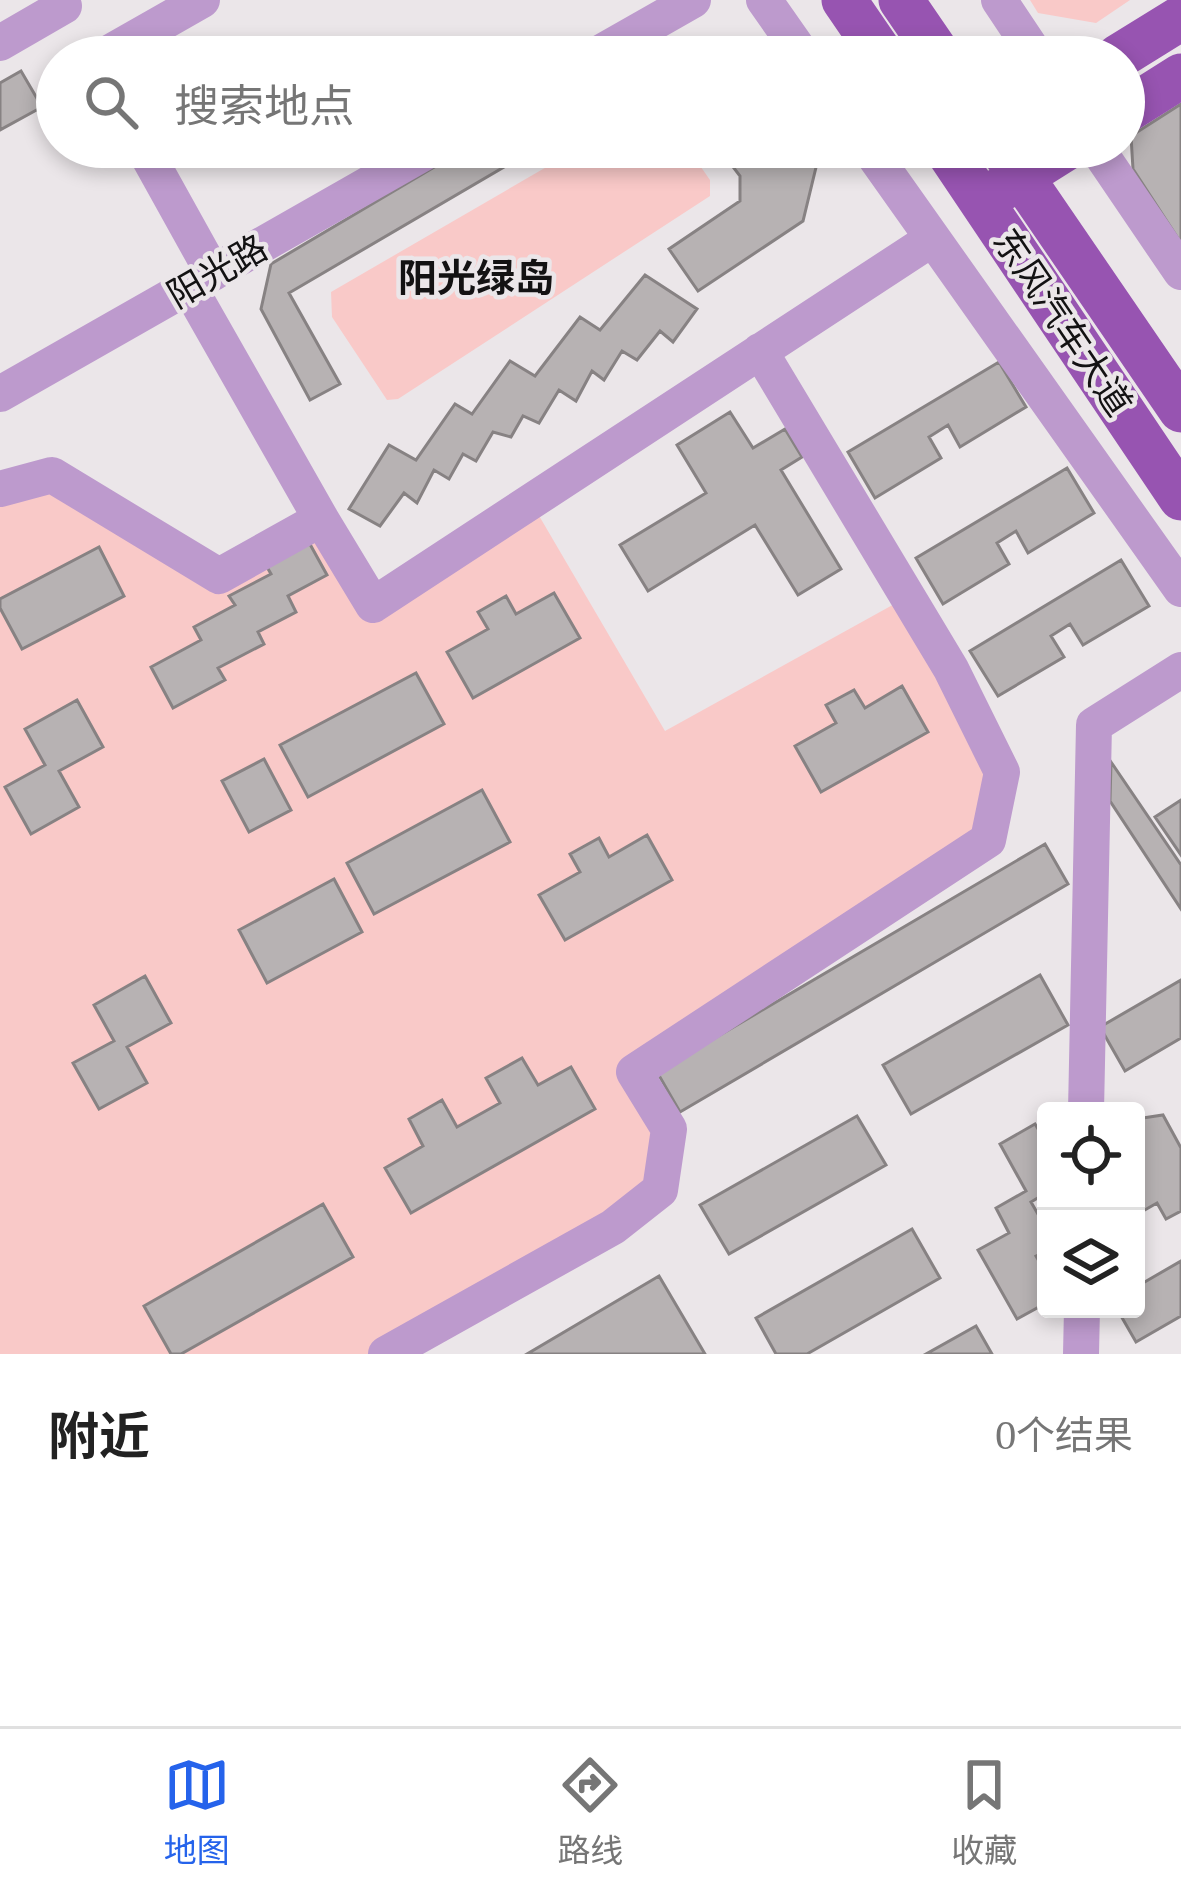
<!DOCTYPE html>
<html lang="zh">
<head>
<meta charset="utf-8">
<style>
	body { margin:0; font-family:"PT Serif","Noto Sans SC",serif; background:#f6f6f6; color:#222 }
	.controls { position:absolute; right:36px; bottom:36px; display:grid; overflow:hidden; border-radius:12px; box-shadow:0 6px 18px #0003 }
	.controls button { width:108px; height:108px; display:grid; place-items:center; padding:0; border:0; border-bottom:3px solid #e0e0e0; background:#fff; color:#222; font:60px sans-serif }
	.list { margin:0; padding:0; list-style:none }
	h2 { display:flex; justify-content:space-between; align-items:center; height:156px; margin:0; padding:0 48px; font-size:51px }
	h2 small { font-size:39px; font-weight:400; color:#767676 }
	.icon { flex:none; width:66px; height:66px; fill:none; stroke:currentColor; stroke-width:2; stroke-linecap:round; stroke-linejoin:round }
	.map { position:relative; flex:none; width:1181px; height:1354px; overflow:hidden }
	.search { position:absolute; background:#fff; box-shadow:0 6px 18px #0003; left:36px; right:36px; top:36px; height:132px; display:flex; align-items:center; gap:30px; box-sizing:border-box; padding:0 42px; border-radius:66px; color:#767676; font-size:45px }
	.sheet { height:372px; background:#fff }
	nav { display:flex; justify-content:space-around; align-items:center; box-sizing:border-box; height:168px; border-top:3px solid #e0e0e0; background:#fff; font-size:33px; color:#767676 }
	nav a { display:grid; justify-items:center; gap:6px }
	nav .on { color:#2563eb }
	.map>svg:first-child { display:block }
</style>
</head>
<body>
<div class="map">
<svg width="1181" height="1354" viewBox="0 0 1181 1354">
	<rect width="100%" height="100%" fill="#ebe6e9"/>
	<path fill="#f9c9c8" d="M1030,0H1130L1096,23L1038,13Z
		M581,147H687L710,180V196L398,399L387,400L332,317L331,292Z
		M52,475L219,575L321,519L374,605L531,502L665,731L907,597L1002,772L988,840L634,1071L669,1129L660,1190L385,1354H0V489Z"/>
	<path fill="#b7b2b3" stroke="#878283" stroke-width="3" d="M21,71L42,107L0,130V83Z
		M1181,104V243L1133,169L1131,136Z
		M468,147H538L289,293L340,384L310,400L261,309L271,264Z
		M718,147H809L818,159L803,221L698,291L669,249L740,201V176Z
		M645,275L697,309L673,342L660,331L637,360L622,351L604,380L592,371L576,401L559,390L539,423L523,416L511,437L493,432L476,461L463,454L449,479L434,470L417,503L404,493L380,526L349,509L389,445L416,460L455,404L472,414L510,361L535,376L580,317L600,330Z
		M999,362L1026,407L960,447L948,425L929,437L941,458L875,498L848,452Z
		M730,412L753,448L785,429L802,457L781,470L841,569L798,595L755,525L648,591L620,545L706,493L677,445Z
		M1067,468L1094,513L1028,553L1016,531L997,543L1009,564L943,604L916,558Z
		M306,537L327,575L288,596L296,612L258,632L264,644L218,668L225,680L173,708L151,667L201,640L194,627L235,605L229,596L271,574L263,560Z
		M99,547L124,596L22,649L0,608V599Z
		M1121,560L1149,606L1083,645L1070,624L1051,636L1064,657L998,696L970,651Z
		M554,593L580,638L473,698L447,652L488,629L478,612L506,596L516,614Z
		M416,673L444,724L308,797L280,745Z
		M902,686L928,732L821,792L795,746L836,723L826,705L854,690L865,708Z
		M77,700L103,747L59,771L79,807L31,834L5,787L45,765L25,729Z
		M264,759L291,810L249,832L222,781Z
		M1111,762L1181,865V909L1110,801Z
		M482,790L510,842L374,914L347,863Z
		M1181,800V855L1155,817Z
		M647,835L672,880L565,940L539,895L580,872L570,854L599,838L609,857Z
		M1045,844L1068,884L680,1112L657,1072Z
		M334,879L362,932L267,983L239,930Z
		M1040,975L1068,1025L911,1114L883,1065Z
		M145,976L171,1023L127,1047L147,1083L99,1109L73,1063L114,1041L94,1005Z
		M1181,980V1038L1125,1071L1100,1027Z
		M522,1058L538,1085L571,1067L595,1109L411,1213L385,1168L423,1146L409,1119L442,1100L457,1127L500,1103L486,1078Z
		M1163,1115L1181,1148V1211L1166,1219L1157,1203L1136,1215V1119Z
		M857,1116L886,1165L729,1254L700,1205Z
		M1035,1124L1046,1142V1193L1031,1202L1046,1228V1251L1036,1256L1046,1273V1303L1017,1319L978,1250L1009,1233L996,1208L1026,1191L1000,1144Z
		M323,1204L353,1257L181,1354H171L144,1306Z
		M912,1229L940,1278L807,1354H776L756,1318Z
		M1181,1261V1316L1136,1342L1117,1309H1136V1287Z
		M659,1276L705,1354H527Z
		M976,1326L992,1354H926Z"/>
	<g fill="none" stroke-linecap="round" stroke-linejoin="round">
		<path stroke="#bd9acd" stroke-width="36" d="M764,0L804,57
			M999,0L1037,57
			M0,43L64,6
			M102,57L202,0
			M593,57L693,0
			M143,147L213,273
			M868,147L1181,589
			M1096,147L1181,272
			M189,287L321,519
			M0,394L434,147
			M0,489L52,475L219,576L321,519L373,605L932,239
			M1086,1111L1094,725L1181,670
			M386,1354L613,1227L660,1190L669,1129L634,1072L988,840L1002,772L951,669L760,351
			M1081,1354L1082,1309"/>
		<path stroke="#9754b1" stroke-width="45" d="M844,0L883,57
			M901,0L940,57
			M1118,57L1181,18
			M1124,112L1181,76
			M945,147L1181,498
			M1001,147L1181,410
			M995,193L1068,147"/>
	</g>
	<g text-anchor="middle" stroke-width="9" stroke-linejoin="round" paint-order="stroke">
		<g font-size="36" fill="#131213" stroke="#ebe6e9">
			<text transform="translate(217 271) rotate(-30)" y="13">阳光路</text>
			<text transform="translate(1063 322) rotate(56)" y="13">东风汽车大道</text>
		</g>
		<g font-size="39" font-weight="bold" fill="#131213" stroke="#ebe6e9">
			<text x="476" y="292">阳光绿岛</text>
		</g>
	</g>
</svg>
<div class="controls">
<button><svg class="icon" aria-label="locate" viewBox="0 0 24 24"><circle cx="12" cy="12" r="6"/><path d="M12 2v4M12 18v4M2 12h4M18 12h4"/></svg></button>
<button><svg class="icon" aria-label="layers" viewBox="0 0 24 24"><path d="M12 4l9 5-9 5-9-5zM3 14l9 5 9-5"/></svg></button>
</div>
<div class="search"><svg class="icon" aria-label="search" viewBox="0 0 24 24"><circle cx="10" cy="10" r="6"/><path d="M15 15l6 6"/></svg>搜索地点</div>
</div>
<section class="sheet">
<h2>附近<small>0个结果</small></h2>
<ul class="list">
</ul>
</section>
<nav>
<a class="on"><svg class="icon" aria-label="map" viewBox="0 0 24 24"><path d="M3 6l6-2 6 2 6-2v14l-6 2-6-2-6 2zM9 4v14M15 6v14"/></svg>地图</a>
<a><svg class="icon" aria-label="directions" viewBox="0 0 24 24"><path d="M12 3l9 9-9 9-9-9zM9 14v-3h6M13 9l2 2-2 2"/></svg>路线</a>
<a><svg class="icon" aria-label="saved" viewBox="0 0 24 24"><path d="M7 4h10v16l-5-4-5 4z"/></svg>收藏</a>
</nav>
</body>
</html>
